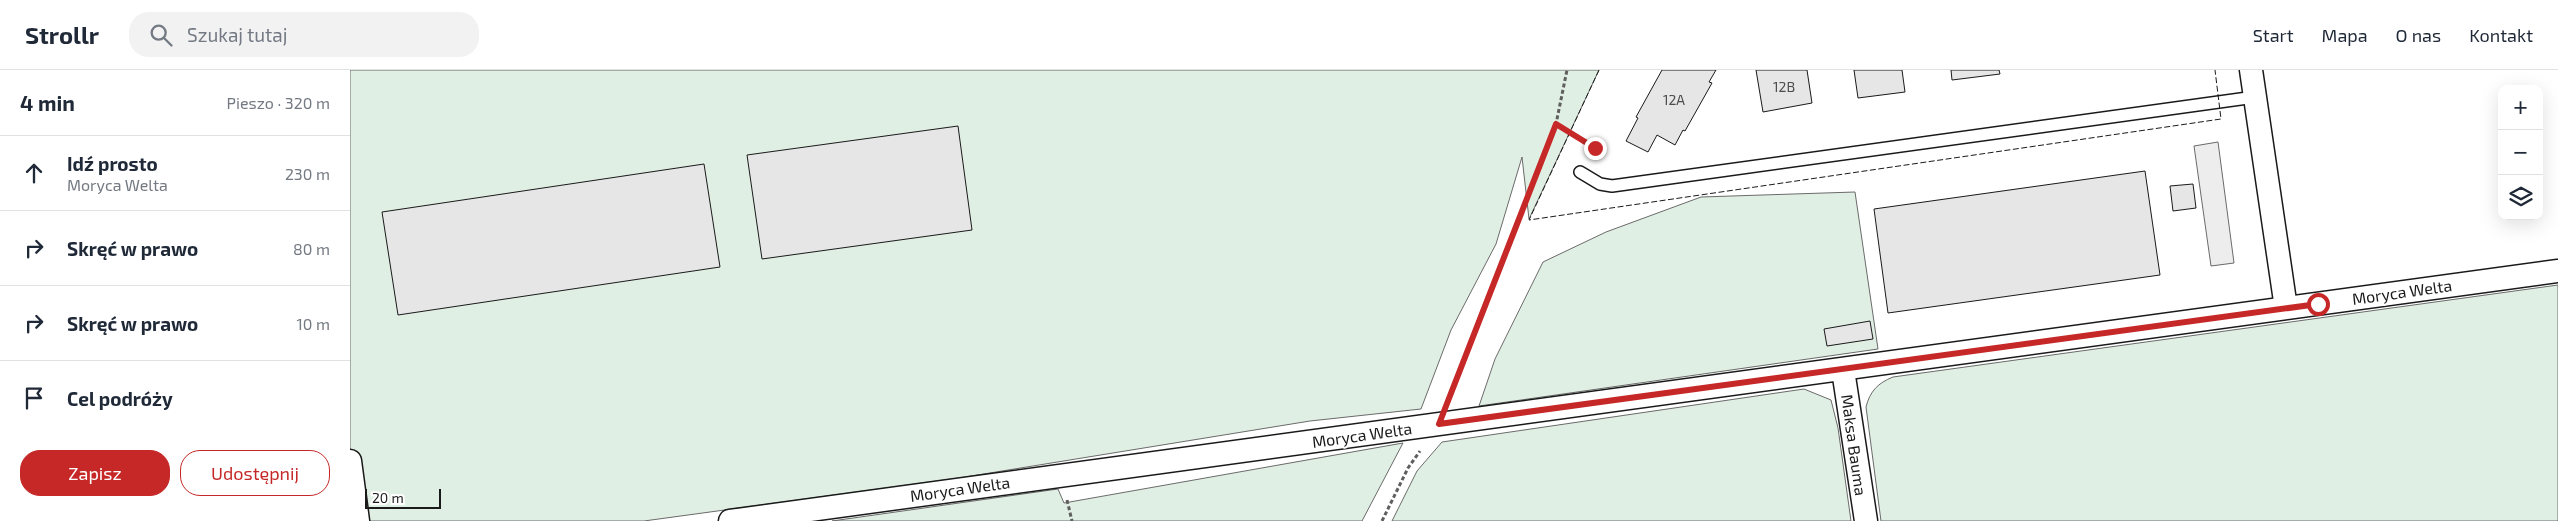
<!DOCTYPE html>
<html lang="pl">
<head>
<meta charset="utf-8">
<style>
	body { margin:0; font-family:"Exo 2",sans-serif; background:#f2f2f3; color:#1f2937 }
	.controls { position:absolute; right:15px; top:15px; display:grid; overflow:hidden; border-radius:10px; box-shadow:0 5px 20px #0002 }
	.controls button { width:45px; height:45px; display:grid; place-items:center; padding:0; border:0; border-bottom:1px solid #e0e1e3; background:#fff; color:#1f2937; font:25px sans-serif }
	.scale { position:absolute; left:15px; bottom:12px; width:76px; box-sizing:border-box; padding-left:5px; border:2px solid #1a1a1a; border-top:0; font-size:14px; line-height:18px; white-space:nowrap; color:#1a1a1a; -webkit-text-stroke:4px #fff; paint-order:stroke }
	.stop { position:absolute; width:15px; height:15px; margin:-11px; border:4px solid #c62828; border-radius:50%; background:#fff }
	.stop.end { background:#c62828; border-color:#fff; box-shadow:0 1px 5px #0008 }
	.list { margin:0; padding:0; list-style:none }
	h2 { display:flex; justify-content:space-between; align-items:center; height:65px; margin:0; padding:0 20px; font-size:21px }
	h2 small { font-size:16px; font-weight:400; color:#747a83 }
	.list li { display:grid; grid-template-columns:32px 1fr auto; gap:15px; align-items:center; box-sizing:border-box; height:75px; padding:0 20px; border-top:1px solid #e0e1e3 }
	.list b { display:block; font-size:19px; white-space:nowrap }
	.list p { margin:0; font-size:16px; white-space:nowrap; color:#747a83 }
	.list em { font-size:16px; font-style:normal; color:#747a83 }
	.actions { display:flex; gap:10px; padding:15px 20px }
	.actions a { flex:1; padding:11px 0; border:1px solid #c62828; border-radius:20px; text-align:center; font-size:18px; color:#c62828 }
	.actions .main { background:#c62828; color:#fff }
	.icon { flex:none; width:28px; height:28px; fill:none; stroke:currentColor; stroke-width:2; stroke-linecap:round; stroke-linejoin:round }
	.map { position:relative; flex:none; width:2208px; height:451px; overflow:hidden }
	header { display:flex; align-items:center; gap:30px; box-sizing:border-box; height:70px; padding:0 25px; background:#fff; border-bottom:1px solid #e0e1e3 }
	header strong { font-size:24px }
	nav { display:flex; gap:28px; margin-inline-start:auto; font-size:18px }
	.search { width:350px; height:45px; background:#f2f2f3; display:flex; align-items:center; gap:12px; box-sizing:border-box; padding:0 18px; border-radius:20px; color:#747a83; font-size:19px }
	main { display:flex }
	aside { flex:1; background:#fff }
	.map>svg:first-child { display:block }
</style>
</head>
<body>
<header>
<strong>Strollr</strong>
<div class="search"><svg class="icon" aria-label="search" viewBox="0 0 24 24"><circle cx="10" cy="10" r="6"/><path d="M15 15l6 6"/></svg>Szukaj tutaj</div>
<nav><a>Start</a><a>Mapa</a><a>O nas</a><a>Kontakt</a></nav>
</header>
<main>
<aside>
<h2>4 min<small>Pieszo · 320 m</small></h2>
<ul class="list">
<li><svg class="icon" aria-label="ahead" viewBox="0 0 24 24"><path d="M12 20V5M6 11l6-6 6 6"/></svg><div><b>Idź prosto</b><p>Moryca Welta</p></div><em>230 m</em></li>
<li><svg class="icon" aria-label="right" viewBox="0 0 24 24"><path d="M7 20v-9h11M14 6l5 5-5 5"/></svg><div><b>Skręć w prawo</b></div><em>80 m</em></li>
<li><svg class="icon" aria-label="right" viewBox="0 0 24 24"><path d="M7 20v-9h11M14 6l5 5-5 5"/></svg><div><b>Skręć w prawo</b></div><em>10 m</em></li>
<li><svg class="icon" aria-label="arrive" viewBox="0 0 24 24"><path d="M6 21V4h12l-3 4 3 4H6"/></svg><div><b>Cel podróży</b></div></li>
</ul>
<div class="actions"><a class="main">Zapisz</a><a>Udostępnij</a></div>
</aside>
<div class="map">
<svg width="2208" height="451" viewBox="0 0 2208 451">
	<rect width="100%" height="100%" fill="#fff"/>
	<path fill="#e0efe3" stroke="#6a6a6a" d="M0,0H1249L1179,149L1172,87L1146,174L1101,260L1071,339L960,351L609,408L294,451H0Z
		M1505,122L1528,279L1129,336L1145,289L1193,192L1256,162L1351,127Z
		M2208,215V451H1531L1516,337C1520,321 1528,313 1543,307Z
		M1454,319L1481,330L1488,358L1501,451H1042L1067,401L1092,372Z
		M1053,373L1012,451H482L708,419L714,433Z"/>
	<path fill="#ededed" stroke="#6a6a6a" d="M1868,72L1884,193L1861,196L1844,76Z"/>
	<path fill="#e6e6e6" stroke="#1a1a1a" d="M1312,0H1366L1359,12L1362,13L1335,61L1333,60L1325,75L1307,65L1298,82L1276,71L1288,48L1286,47Z
		M1406,0H1457L1462,33L1413,42Z
		M1504,0H1552L1555,22L1508,28Z
		M1601,0H1649L1650,4L1602,10Z
		M608,56L622,160L412,189L397,85Z
		M354,94L370,197L48,245L32,142Z
		M1795,101L1810,205L1538,243L1524,139Z
		M1843,114L1846,138L1823,141L1820,116Z
		M1520,251L1523,269L1477,276L1474,259Z"/>
	<g fill="none" stroke-linecap="round" stroke-linejoin="round">
		<defs>
			<path id="lane" d="M1230,102L1250,114L1262,116L1905,27"/>
			<path id="street" d="M1901,0L1936,238
				M1493,300L1516,451
				M0,391L8,451
				M380,451L2208,201"/>
		</defs>
		<use href="#lane" stroke="#1a1a1a" stroke-width="14"/>
		<use href="#street" stroke="#1a1a1a" stroke-width="25"/>
		<path stroke="#5f5f5f" stroke-width="3" stroke-dasharray="4 2.5" stroke-linecap="butt" d="M1206,54L1245,78
			M1099,328L1206,54L1217,0
			M717,430L722,451
			M1032,451L1058,398L1070,381"/>
		<use href="#lane" stroke="#fff" stroke-width="11"/>
		<use href="#street" stroke="#fff" stroke-width="22"/>
		<path stroke="#1a1a1a" stroke-width="1" stroke-dasharray="6 2.5" stroke-linecap="butt" d="M1249,0L1179,150L1871,49L1865,0"/>
	</g>
	<g fill="none" stroke-linecap="round" stroke-linejoin="round">
		<path stroke="#c62828" stroke-width="6" d="M1245,78L1206,54L1089,354L1968,234"/>
	</g>
	<g text-anchor="middle" stroke-width="4" stroke-linejoin="round" paint-order="stroke">
		<g font-size="14" fill="#4d4d4d">
			<text x="1434" y="22">12B</text>
			<text x="1324" y="35">12A</text>
		</g>
		<g font-size="16" fill="#1a1a1a" stroke="#fff">
			<text transform="translate(2052 222) rotate(-8)" y="6">Moryca Welta</text>
			<text transform="translate(1012 365) rotate(-8)" y="6">Moryca Welta</text>
			<text transform="translate(1504 375) rotate(82)" y="6">Maksa Bauma</text>
			<text transform="translate(610 419) rotate(-8)" y="6">Moryca Welta</text>
		</g>
	</g>
</svg>
<div class="controls">
<button>+</button>
<button>−</button>
<button><svg class="icon" aria-label="layers" viewBox="0 0 24 24"><path d="M12 4l9 5-9 5-9-5zM3 14l9 5 9-5"/></svg></button>
</div>
<div class="scale">20 m</div>
<div class="stop" style="left:1968px;top:234px"></div>
<div class="stop end" style="left:1245px;top:78px"></div>
</div>
</main>
</body>
</html>
